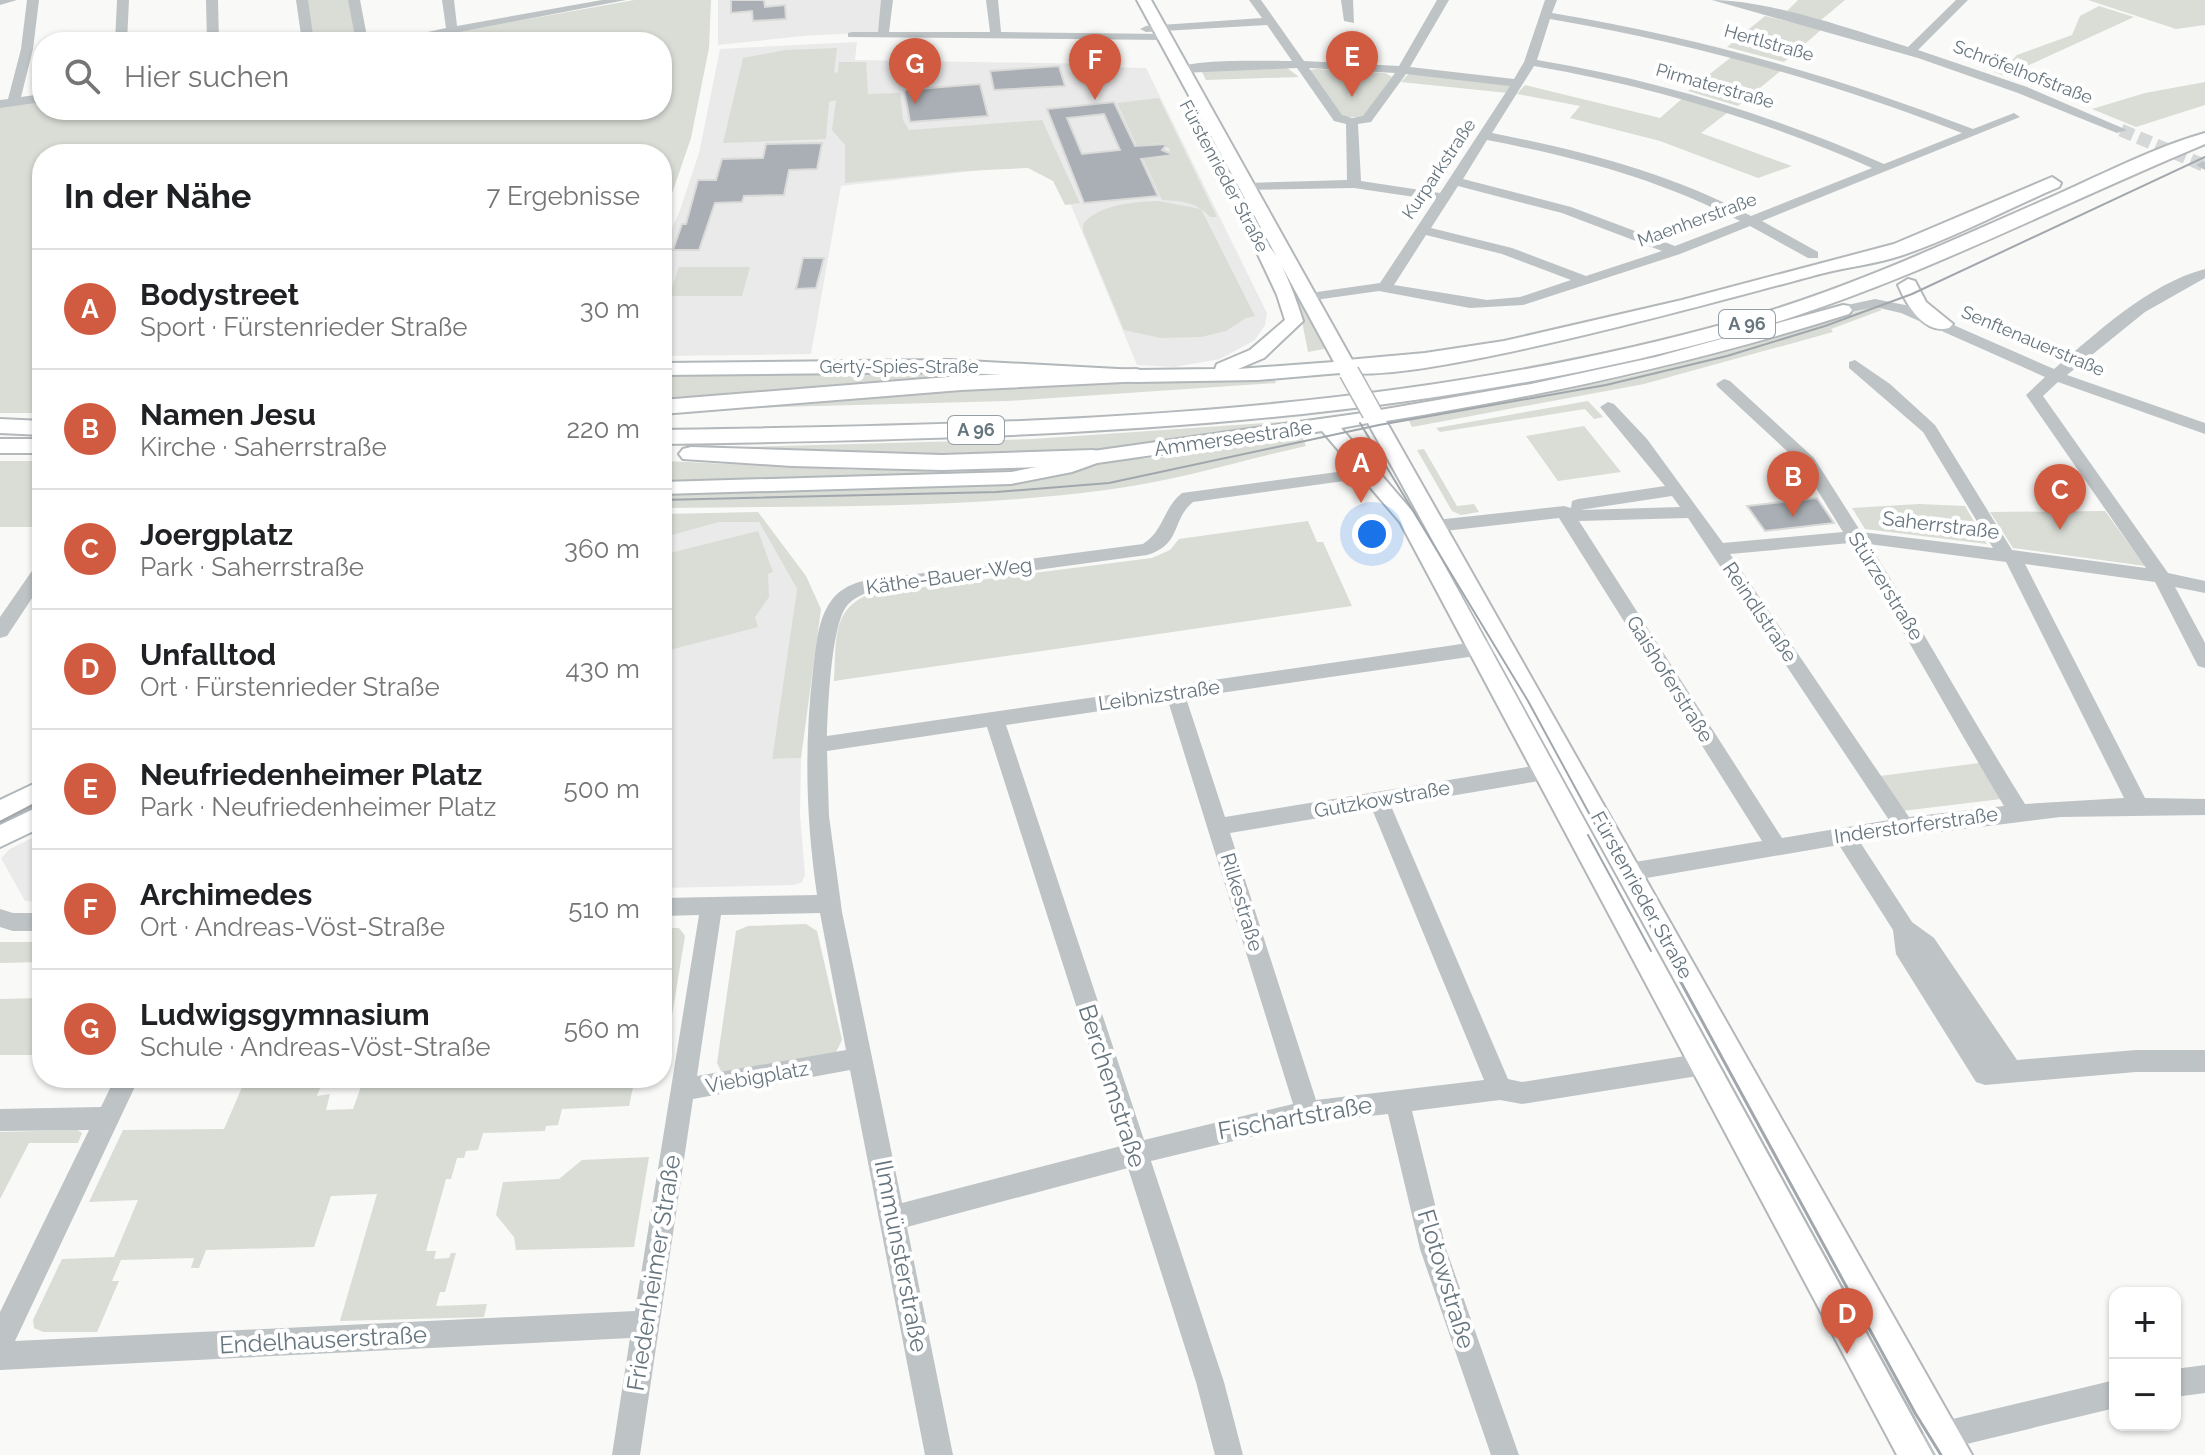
<!DOCTYPE html>
<html lang="de">
<head>
<meta charset="utf-8">
<style>
	body { margin:0; font-family:Raleway,sans-serif; background:#f2f2f2; color:#202124 }
	.controls { position:absolute; right:24px; bottom:24px; display:grid; overflow:hidden; border-radius:16px; box-shadow:0 2px 6px #0004 }
	.controls button { width:72px; height:72px; display:grid; place-items:center; padding:0; border:0; border-bottom:2px solid #e0e0e0; background:#fff; color:#202124; font:40px sans-serif }
	.you { position:absolute; left:1372px; top:534px; width:28px; height:28px; margin:-20px; border:6px solid #fff; border-radius:50%; background:#1a73e8; box-shadow:0 0 0 12px #1a73e833 }
	.badge { display:grid; place-items:center; width:52px; height:52px; border-radius:50%; background:#d05b40; color:#fff; font-size:26px; font-weight:700 }
	.pin { position:absolute; translate:-50% -66px; filter:drop-shadow(0 2px 4px #0008) }
	.pin::after { content:''; position:absolute; top:42px; width:28px; height:24px; background:inherit; clip-path:polygon(0 0,100% 0,50% 100%) }
	.list { margin:0; padding:0; list-style:none }
	h2 { display:flex; justify-content:space-between; align-items:center; height:104px; margin:0; padding:0 32px; font-size:34px }
	h2 small { font-size:26px; font-weight:400; color:#757577 }
	.list li { display:grid; grid-template-columns:52px 1fr auto; gap:24px; align-items:center; box-sizing:border-box; height:120px; padding:0 32px; border-top:2px solid #e0e0e0 }
	.list b { display:block; font-size:30px; white-space:nowrap }
	.list p { margin:0; font-size:26px; white-space:nowrap; color:#757577 }
	.list em { font-size:26px; font-style:normal; color:#757577 }
	.icon { flex:none; width:44px; height:44px; fill:none; stroke:currentColor; stroke-width:2; stroke-linecap:round; stroke-linejoin:round }
	.map { position:relative; flex:none; width:2205px; height:1455px; overflow:hidden }
	.search { position:absolute; background:#fff; box-shadow:0 2px 6px #0004; left:32px; top:32px; width:640px; height:88px; display:flex; align-items:center; gap:20px; box-sizing:border-box; padding:0 28px; border-radius:32px; color:#757577; font-size:30px }
	.panel { position:absolute; background:#fff; box-shadow:0 2px 6px #0004; left:32px; top:144px; width:640px; height:944px; border-radius:32px }
	.map>svg:first-child { display:block }
</style>
</head>
<body>
<div class="map">
<svg width="2205" height="1455" viewBox="0 0 2205 1455">
	<rect width="100%" height="100%" fill="#f9f9f7"/>
	<path fill="#eaeaea" d="M718,0H882L878,32L803,36L718,45Z
		M857,42L855,60L1101,64L1102,67L1146,68L1267,313L1265,325L1255,340L1220,359L1175,367L1137,365L1061,181L1026,165L841,186L811,354L662,356V251L680,210L699,153L720,49Z
		M719,522H759L797,589L772,759L801,758L800,815L805,875L802,882L794,885L662,888V538Z
		M42,833V902L25,901L1,858L10,849Z"/>
	<path fill="#d9ddd6" d="M307,0H349L357,42H313Z
		M634,0H711L709,48L691,138L666,211H662V154H42V413H0V106L42,100V110H662V42H401Z
		M1798,0H1845L1821,20L1787,11Z
		M2088,0H2205V25L2176,29Z
		M2099,6L2134,17L2005,76L1994,72L2007,65L2017,55L2072,35L2080,16Z
		M1765,16L1822,29L1784,62L1727,47Z
		M837,48L834,72L838,73L839,62H866L868,94L900,93L903,120L909,130L1042,120L1080,203L1065,205L1053,181L1028,168L964,171L845,183V145L832,130L836,100L829,102L826,139L723,143L743,58L785,50Z
		M1734,55L1783,69L1738,106L1688,91Z
		M1287,68L1299,77L1206,80L1201,70Z
		M1317,69L1385,73L1392,77L1363,117H1341L1310,70Z
		M1409,73L1513,84L1508,93L1401,82Z
		M2205,82V105L2136,127L2092,109L2145,93Z
		M1525,85L1660,118L1684,97L1731,110L1701,133L1792,166L1758,178L1660,141L1570,118L1580,106L1517,94Z
		M1159,98L1217,217H1210C1197,202 1181,201 1162,200L1143,159L1167,157L1170,149L1160,143L1137,146L1117,103Z
		M1158,201L1201,209L1255,316L1246,318L1226,331L1201,337L1161,338L1124,330L1083,231V224C1100,204 1133,202 1158,201Z
		M679,267H750L742,296H669Z
		M1284,276H1289L1329,348L1308,352L1298,301Z
		M1875,306L1882,310L1831,329L1833,332L1644,384L1412,427L1408,419L1479,408L1636,375L1744,347Z
		M902,370L1031,374L902,380L662,400V375Z
		M1274,378L1276,383L1007,401L702,409L1038,383Z
		M1588,401L1603,417L1594,419L1585,409L1440,432L1436,428Z
		M1295,421L1297,424L1161,445L1020,458L706,448L1033,439Z
		M1584,426L1621,472L1558,481L1526,436Z
		M1302,436L1306,446C1239,461 1177,481 1106,490C960,509 810,506 662,508V493L1019,483L1054,477L1108,461L1167,457Z
		M1424,449L1457,506L1474,504L1479,512L1461,515L1452,511L1417,450Z
		M662,458H667L665,461L855,470L1058,465L1013,475L662,483Z
		M0,461H42V527H0Z
		M1919,504L1965,506L1987,544L1865,529L1852,508Z
		M2105,511L2145,566L2013,548L1990,512Z
		M758,512L806,576L821,609L801,758L772,759L797,589L759,522H719L662,538V514Z
		M1308,521L1317,542H1323L1352,606L834,681C837,644 830,609 870,594L1152,558L1170,550L1179,539Z
		M758,531L773,572L768,574L769,597L755,617L758,627L662,652V555Z
		M1979,763L2001,799L1902,811L1880,776Z
		M806,924L817,931L842,1040L836,1052L722,1073L717,1063L736,931L748,926Z
		M662,928H679L685,936L669,1034H662L667,986H662L665,968L662,967Z
		M0,942H42V962L0,963Z
		M42,998V1055H0V999Z
		M246,1078H324L317,1096L330,1094L326,1110L353,1109L364,1078H635L629,1106L562,1109L558,1125L546,1126L545,1131L483,1133L478,1150L466,1151L464,1158H457L451,1179H446L426,1251H436L434,1259L449,1258L451,1253H456L445,1292H440L436,1306L487,1304L484,1317L340,1321L377,1194L331,1196L314,1247L206,1250L199,1268H191L194,1258L121,1260L112,1281H119L97,1332H43L34,1328L33,1320L62,1259L114,1257L138,1200L89,1202L123,1130L224,1129Z
		M77,1130L82,1133L78,1143H29L0,1199V1132Z
		M649,1157L634,1247L516,1250L514,1237L496,1215L503,1182L559,1179L582,1160Z"/>
	<path fill="#a9afb5" stroke="#dadad9" stroke-width="2" fill-rule="evenodd" d="M731,0H764L765,7L785,5L786,19L753,21L752,11L731,13Z
		M1059,66L1065,86L994,90L990,71Z
		M980,84L988,116L910,122L904,90Z
		M1114,102L1135,146L1167,144L1162,150L1174,155L1141,159L1158,196L1084,203L1047,109ZM1104,114L1120,150L1082,154L1067,118Z
		M822,143L817,169L789,170L784,195L744,196L742,202L715,203L699,250H673L682,224H686L698,180H716L722,159L763,158L766,144Z
		M803,258H824L816,288L796,289Z
		M1817,498L1834,523L1765,531L1747,506Z"/>
	<g fill="none" stroke-linecap="round" stroke-linejoin="round">
		<path stroke="#d4d8d9" stroke-width="13" stroke-dasharray="13 6" stroke-linecap="butt" d="M2121,130L2203,165"/>
		<defs>
			<path id="major" d="M1137,0H1151L1356,367L1358,372L1356,376L1349,378L1340,373L1258,380L1136,382L949,372L662,375V363L949,360L1136,370L1215,369L1217,364L1250,350L1285,320L1277,295L1254,246L1262,241C1278,246 1298,304 1303,321L1264,358L1238,369L1334,362Z
				M1843,305L1849,306L1852,310L1849,314C1698,362 1543,396 1386,421L1972,1455H1936L1368,423L1341,428L1419,519L1933,1455H1897L1400,522L1322,431L1097,463L1072,472L1011,484L662,494V482L1011,472L1067,461L1093,451L1363,413L1372,407L1380,410L1531,384L1656,357Z
				M42,780V801L0,821V800Z
				M42,805V827L0,847V825Z"/>
			<path id="highway" d="M2205,133V144C2056,206 1910,283 1754,329C1400,431 1028,438 662,444V430C1023,424 1389,419 1739,320C1849,289 1953,240 2058,194C2105,173 2155,147 2205,133Z
				M2052,177L2061,183L2059,187C2007,209 1956,237 1903,255C1877,264 1847,267 1820,274C1763,289 1363,402 1336,367L1347,360L1425,353L1504,341L1682,300L1894,244Z
				M1908,279L1915,281L1926,302L1953,324L1949,328C1924,335 1906,304 1898,285Z
				M1136,369L1144,371L1147,376L1144,381L961,390L662,414V400L961,376Z
				M0,419L42,421V435L0,433Z
				M0,439H42V453H0Z
				M691,447L942,455L1093,450L1101,452L1105,457L1101,462L1043,467L942,470L792,466L683,459L679,454L683,449Z"/>
		</defs>
		<use href="#major" stroke="#b2b7ba" stroke-width="4"/>
		<use href="#highway" stroke="#b4b8bb" stroke-width="4"/>
		<path fill="#bec3c6" fill-rule="evenodd" d="M0,0H17L0,5Z
			M27,0H39L33,49L21,97L42,94V102L0,108V100L8,99L21,49Z
			M117,0H129L127,42H115Z
			M206,0H218L219,42H207Z
			M296,0H308L314,42H302Z
			M348,0H360L368,42H356Z
			M442,0H454L457,26L602,0H626L407,42H382L446,28Z
			M881,0H893L889,32H990L986,0H998L1001,32L1165,34L1171,37L1165,40L848,37V33L852,32H878Z
			M1249,0H1261L1304,61L1399,66L1437,0H1449L1410,67L1514,79L1524,62L1545,0H1557L1552,13C1697,37 1836,76 1973,129L2014,113L2020,117L1762,221L1818,252V258H1808L1750,226L1680,254L1523,305L1470,308L1379,291L1308,301L1301,297L1303,294L1380,283L1435,200L1354,188L1242,190L1240,187L1247,183L1347,180L1346,124L1334,121L1297,68L1182,73L1176,69C1192,58 1269,61 1292,61L1267,25L1146,32L1140,29L1146,26L1262,18ZM1550,19C1692,43 1828,81 1962,133L1884,164C1772,115 1657,80 1537,60ZM1534,66C1651,86 1763,120 1872,168L1751,216C1669,173 1583,151 1492,133ZM1309,68L1395,73L1363,116L1352,118L1342,115ZM1406,74L1510,86L1440,193L1361,181L1358,124L1371,122ZM1487,140C1576,157 1659,179 1740,221L1675,246L1571,207L1463,179ZM1458,186L1562,213L1662,251L1586,276L1512,248L1431,228ZM1426,235L1502,254L1571,280L1520,297L1487,300L1394,285Z
			M1341,0H1353L1354,23L1344,21Z
			M1712,0C1769,0 1853,30 1908,47L1956,0H1968L1918,50L2027,87L2127,130L2117,133L2018,93L1918,58Z
			M2203,161L2205,162V170L2196,165Z
			M2205,269V278L2145,312L2067,375L2205,423V434L2058,382L2043,396L2168,573L2205,581V593L2175,587L2205,643V668L2198,666L2155,582L2025,564L2145,798L2205,799V815L2060,817L1860,842L1912,922L1934,938L2017,1060L2136,1050H2205V1072H2136L1985,1085L1976,1082L1896,954L1893,930L1839,845L1629,881L1621,878L1618,872L1621,866L1629,863L1762,841L1559,518L1436,532L1427,526L1436,520L1564,506L1571,508L1572,501L1578,499L1665,486L1600,407L1608,402L1614,404L1647,439L1723,543L1843,532L1802,465L1718,387L1716,384L1724,379L1730,381L1814,458L1861,532L1993,548L1923,432L1849,368V362L1855,360L1890,384L1935,425L2012,550L2146,568L2026,395L2045,377L1901,313L1875,307L1843,314L1836,310L1838,307L1875,299L1910,306L2054,369C2098,332 2148,284 2205,269ZM1672,496L1680,507L1580,510ZM1688,518L1889,820L1782,838L1579,521ZM1850,543C1904,630 1951,718 2004,806L1909,817L1730,554ZM1869,544L2006,562L2124,798L2025,804C1971,718 1923,630 1869,544Z
			M1367,468L1373,469L1375,473L1373,477L1193,502C1171,520 1182,545 1147,555L866,593C859,596 851,600 846,607C831,628 828,708 827,736L1496,639L1503,641L1506,646L1503,651L1496,653L1186,698L1225,817L1545,764L1552,766L1555,772L1552,778L1545,780L1391,806L1508,1079L1522,1082L1704,1053L1713,1056L1716,1064L1713,1072L1704,1075L1522,1104L1500,1100L1412,1111L1446,1249L1519,1455H1491L1420,1249L1388,1114L1308,1123L1151,1161L1224,1382L1243,1455H1215L1196,1382L1128,1168L907,1227L953,1455H925L850,1070L693,1099L640,1455H612L630,1338L0,1370V1312L89,1130L0,1131V1109L101,1107L115,1078H139L15,1341L635,1311L699,915L662,916V898L817,895C806,819 804,746 813,670C816,648 817,623 829,604C837,591 848,585 863,581L1143,544C1164,531 1163,508 1182,493ZM1168,701L1293,1104L1144,1140L1006,725ZM987,727L1121,1146L902,1203L842,912L829,816L827,751ZM1372,809L1484,1080L1316,1100L1230,833ZM820,913L846,1050L697,1076L721,915Z
			M42,563V583L7,636L0,638V617L36,565Z
			M0,909L13,913H42V931H13L0,927Z
			M2205,1365V1393L2175,1397V1369Z
			M2115,1380V1408L1950,1448L1939,1455H1900L1904,1445L1944,1421Z"/>
		<use href="#major" fill="#fff" fill-rule="evenodd"/>
		<use href="#highway" fill="#fff" fill-rule="evenodd"/>
		<path stroke="#a1a7ac" stroke-width="2" d="M1360,423L1528,701L1665,953
			M662,500L996,492L1109,483L1379,425L1606,385L1727,356L1825,326L1912,294L2205,157
			M0,822L42,800
			M1588,835L1651,951"/>
		<path stroke="#a1a7ac" stroke-width="3" d="M1664,951L1915,1413L1941,1455"/>
		<defs>
			<path id="major-bridge" d="M1349,372L1372,413"/>
		</defs>
		<use href="#major-bridge" stroke="#b2b7ba" stroke-width="22" stroke-linecap="butt"/>
		<use href="#major-bridge" stroke="#fff" stroke-width="19"/>
	</g>
	<g text-anchor="middle" stroke-width="8" stroke-linejoin="round" paint-order="stroke">
		<g font-size="18" fill="#66757e" stroke="#fff">
			<text transform="translate(1769 43) rotate(16)" y="6">Hertlstraße</text>
			<text transform="translate(2023 72) rotate(21)" y="6">Schröfelhofstraße</text>
			<text transform="translate(1715 86) rotate(16)" y="6">Pirmaterstraße</text>
			<text transform="translate(1439 169) rotate(-56)" y="6">Kurparkstraße</text>
			<text transform="translate(1224 176) rotate(62)" y="6">Fürstenrieder Straße</text>
			<text transform="translate(1697 220) rotate(-20)" y="6">Maenherstraße</text>
			<text transform="translate(2033 341) rotate(23)" y="6">Senftenauerstraße</text>
			<text x="899" y="373">Gerty-Spies-Straße</text>
		</g>
		<g fill="#fff" stroke="#949ea5" stroke-width="2">
			<rect x="1719" y="310" width="56" height="28" rx="6"/>
			<rect x="948" y="416" width="56" height="28" rx="6"/>
		</g>
		<g font-size="18" font-weight="bold" fill="#66757e">
			<text x="1747" y="330">A 96</text>
			<text x="976" y="436">A 96</text>
		</g>
		<g font-size="20" fill="#66757e" stroke="#fff">
			<text transform="translate(1233 438) rotate(-8)" y="7">Ammerseestraße</text>
			<text transform="translate(1941 525) rotate(7)" y="7">Saherrstraße</text>
			<text transform="translate(949 576) rotate(-8)" y="7">Käthe-Bauer-Weg</text>
			<text transform="translate(1886 586) rotate(58)" y="7">Stürzerstraße</text>
			<text transform="translate(1760 612) rotate(56)" y="7">Reindlstraße</text>
			<text transform="translate(1670 679) rotate(58)" y="7">Gaishoferstraße</text>
			<text transform="translate(1159 695) rotate(-8)" y="7">Leibnizstraße</text>
			<text transform="translate(1382 799) rotate(-10)" y="7">Gutzkowstraße</text>
			<text transform="translate(1916 825) rotate(-8)" y="7">Inderstorferstraße</text>
			<text transform="translate(1642 895) rotate(61)" y="7">Fürstenrieder Straße</text>
			<text transform="translate(1242 902) rotate(73)" y="7">Rilkestraße</text>
			<text transform="translate(757 1077) rotate(-10)" y="7">Viebigplatz</text>
		</g>
		<g font-size="24" fill="#66757e" stroke="#fff">
			<text transform="translate(1112 1086) rotate(72)" y="8">Berchemstraße</text>
			<text transform="translate(1295 1118) rotate(-10)" y="8">Fischartstraße</text>
			<text transform="translate(901 1256) rotate(79)" y="8">Ilmmünsterstraße</text>
			<text transform="translate(654 1273) rotate(-81)" y="8">Friedenheimer Straße</text>
			<text transform="translate(1446 1279) rotate(73)" y="8">Flotowstraße</text>
			<text transform="translate(323 1340) rotate(-3)" y="8">Endelhauserstraße</text>
		</g>
	</g>
</svg>
<div class="controls">
<button>+</button>
<button>−</button>
</div>
<div class="you"></div>
<div class="pin badge" style="left:1361px;top:503px">A</div>
<div class="pin badge" style="left:1793px;top:517px">B</div>
<div class="pin badge" style="left:2060px;top:530px">C</div>
<div class="pin badge" style="left:1847px;top:1354px">D</div>
<div class="pin badge" style="left:1352px;top:97px">E</div>
<div class="pin badge" style="left:1095px;top:100px">F</div>
<div class="pin badge" style="left:915px;top:104px">G</div>
<div class="search"><svg class="icon" aria-label="search" viewBox="0 0 24 24"><circle cx="10" cy="10" r="6"/><path d="M15 15l6 6"/></svg>Hier suchen</div>
<section class="panel">
<h2>In der Nähe<small>7 Ergebnisse</small></h2>
<ul class="list">
<li><span class="badge">A</span><div><b>Bodystreet</b><p>Sport · Fürstenrieder Straße</p></div><em>30 m</em></li>
<li><span class="badge">B</span><div><b>Namen Jesu</b><p>Kirche · Saherrstraße</p></div><em>220 m</em></li>
<li><span class="badge">C</span><div><b>Joergplatz</b><p>Park · Saherrstraße</p></div><em>360 m</em></li>
<li><span class="badge">D</span><div><b>Unfalltod</b><p>Ort · Fürstenrieder Straße</p></div><em>430 m</em></li>
<li><span class="badge">E</span><div><b>Neufriedenheimer Platz</b><p>Park · Neufriedenheimer Platz</p></div><em>500 m</em></li>
<li><span class="badge">F</span><div><b>Archimedes</b><p>Ort · Andreas-Vöst-Straße</p></div><em>510 m</em></li>
<li><span class="badge">G</span><div><b>Ludwigsgymnasium</b><p>Schule · Andreas-Vöst-Straße</p></div><em>560 m</em></li>
</ul>
</section>
</div>
</body>
</html>
